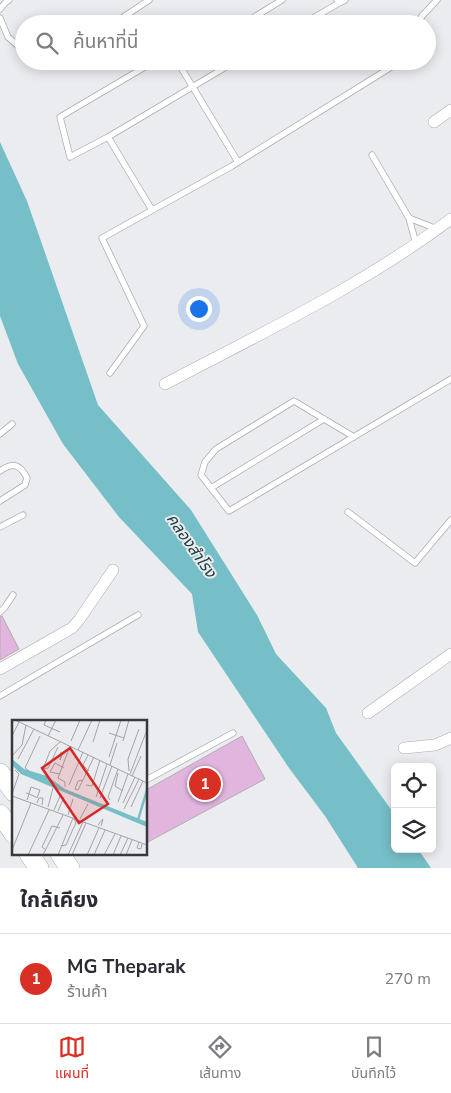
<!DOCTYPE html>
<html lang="th">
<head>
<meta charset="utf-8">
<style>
	body { margin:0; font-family:"Nunito Sans","Noto Sans Thai",sans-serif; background:#f2f2f3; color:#2b2b33 }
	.controls { position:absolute; right:15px; bottom:15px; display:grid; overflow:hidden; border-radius:8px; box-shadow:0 2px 12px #0003 }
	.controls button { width:45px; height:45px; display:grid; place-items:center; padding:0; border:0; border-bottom:1px solid #e1e1e2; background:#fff; color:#2b2b33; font:25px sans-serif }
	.you { position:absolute; left:198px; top:308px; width:18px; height:18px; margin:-12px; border:4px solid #fff; border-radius:50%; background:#1a73e8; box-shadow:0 0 0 8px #1a73e833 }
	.badge { display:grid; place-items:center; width:32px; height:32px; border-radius:50%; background:#d93025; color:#fff; font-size:16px; font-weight:700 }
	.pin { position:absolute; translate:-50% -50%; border:2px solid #fff; box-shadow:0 1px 5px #0006 }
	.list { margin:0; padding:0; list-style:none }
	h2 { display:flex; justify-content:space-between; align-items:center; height:65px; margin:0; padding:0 20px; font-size:21px }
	h2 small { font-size:16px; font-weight:400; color:#7c7c81 }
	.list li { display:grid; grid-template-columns:32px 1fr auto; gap:15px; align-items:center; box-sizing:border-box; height:90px; padding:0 20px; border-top:1px solid #e1e1e2 }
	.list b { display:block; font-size:19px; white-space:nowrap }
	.list p { margin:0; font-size:16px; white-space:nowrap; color:#7c7c81 }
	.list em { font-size:16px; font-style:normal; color:#7c7c81 }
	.icon { flex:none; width:28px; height:28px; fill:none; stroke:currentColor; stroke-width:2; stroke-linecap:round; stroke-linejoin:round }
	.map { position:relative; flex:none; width:451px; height:868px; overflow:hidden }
	.search { position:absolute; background:#fff; box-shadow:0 2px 12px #0003; left:15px; right:15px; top:15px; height:55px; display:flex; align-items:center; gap:12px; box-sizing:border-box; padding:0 18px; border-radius:28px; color:#7c7c81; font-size:19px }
	.sheet { height:155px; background:#fff }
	nav { display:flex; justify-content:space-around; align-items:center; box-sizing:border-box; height:70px; border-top:1px solid #e1e1e2; background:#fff; font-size:14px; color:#7c7c81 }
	nav a { display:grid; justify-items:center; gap:2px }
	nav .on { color:#d93025 }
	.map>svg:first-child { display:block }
</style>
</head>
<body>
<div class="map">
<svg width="451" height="868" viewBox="0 0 451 868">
	<rect width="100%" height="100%" fill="#ebecef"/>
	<path fill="#76bfc8" d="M0,142L27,201L98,405L191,510L257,615L276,654L326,708L336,733L395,815V849H418L431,868H358L325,816L289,768L198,632L192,594L119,517L63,444L18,364L0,316Z"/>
	<path fill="#e2b5de" stroke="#b0aeb0" d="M2,616L19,649L0,660V617Z
		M242,736L265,779L146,843V790Z"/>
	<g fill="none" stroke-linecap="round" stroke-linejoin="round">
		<defs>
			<path id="service" d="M337,0L339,3L345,0
				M0,9L6,2L9,0
				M0,18L8,37L24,51
				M113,24L149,0
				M243,24L282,0
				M303,24L339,3
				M418,24L422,16L437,0
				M177,61L238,162
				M108,137L236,61
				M372,155L409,218L416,244
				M152,210L108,137L70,157L60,117L155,61
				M409,218L437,229
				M110,373L144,326L102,238L232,166L401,61
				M0,434L12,424
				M354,437L294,401L216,449L205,462L201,475L211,488L229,511L451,379
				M0,471C13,462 20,464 27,478L25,485L0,501
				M211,488L324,419
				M348,512L415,563L451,520
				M0,527L23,515
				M0,612L5,607L13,595
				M0,696L138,615
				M146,780L233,733"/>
			<path id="minor" d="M434,122L451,110
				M165,384C262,333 363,285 451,219
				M0,669L72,628L79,620L113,570
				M368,713L451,654
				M404,748L435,745L451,738"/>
			<path id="primary" d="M0,773L14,792
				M0,814L14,834
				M29,854L39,868
				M60,854L70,868"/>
		</defs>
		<use href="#service" stroke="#abacaf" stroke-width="7"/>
		<use href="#minor" stroke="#abacaf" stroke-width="12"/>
		<use href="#primary" stroke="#abacaf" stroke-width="20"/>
		<use href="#service" stroke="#fff" stroke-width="5.5"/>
		<use href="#minor" stroke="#fff" stroke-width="11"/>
		<use href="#primary" stroke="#fff" stroke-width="19"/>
	</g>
	<g text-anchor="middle" stroke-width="4" stroke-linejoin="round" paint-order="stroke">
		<g font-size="16" font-style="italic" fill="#1d4044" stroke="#ebecef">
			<text transform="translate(192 545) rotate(55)" y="6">คลองสำโรง</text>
		</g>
	</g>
	<g transform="translate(12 720)">
		<rect width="135" height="135" fill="#ebecef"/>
		<path d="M0,39L12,49L35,56L53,69L135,102V107L9,54L0,45Z" fill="#76bfc8"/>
		<path fill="none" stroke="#76bfc8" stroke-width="2.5" d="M126,100L135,70"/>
		<path fill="none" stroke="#a3a4a6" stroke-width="1" d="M3,0L135,63M34,0L32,5L48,12M97,13L112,18M0,16L7,2M36,16L44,0M59,21L68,0M111,21L117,0M81,22L88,0M46,27L36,48L31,49L38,31L48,22M66,30L80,0M49,32L48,40L51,33M76,35L71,45L77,51M0,36L10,25L14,5M97,37L109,0M6,39L22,9M98,45L105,23M17,51L13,48L28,16M117,51L116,39L127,9M106,53L103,66L111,71M48,54L38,52L43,43L52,48M118,54L135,10M120,56L129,36M71,60L66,61L63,69L66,70L82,37M57,65L71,32M74,65L80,66L88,40M53,67V62L46,58L58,26M14,73L17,74L24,77L25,78L28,70L19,67L17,74L15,80M0,74L7,54L3,50M0,76L135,125M84,77L95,44M88,78L100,46M98,80L96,77L106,49M106,82L116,54M25,83L27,78H31L30,85M111,83L123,57M36,87L41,68M119,87L131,61M112,89L127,59M42,90L49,74M46,91L52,77M56,95L61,79M68,99L76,84M86,105L91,99L89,106M127,122L125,128L129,129L130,124M49,126L54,125L61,109L64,103L62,99M0,130L19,83M34,130L30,127L40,106L48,108M16,135L37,90M31,135L51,95M46,135L61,98M56,135L71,102M60,135L74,103M75,135L87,108M82,135L93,110M92,135L103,114M101,135L109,116M108,135L116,118M114,135L120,120"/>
		<path fill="#d62828" fill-opacity="0.15" stroke="#d62828" stroke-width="2.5" d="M58,28L96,84L67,103L30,48Z"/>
		<rect width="135" height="135" fill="none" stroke="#373839" stroke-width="2.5"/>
	</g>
</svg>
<div class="controls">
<button><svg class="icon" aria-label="locate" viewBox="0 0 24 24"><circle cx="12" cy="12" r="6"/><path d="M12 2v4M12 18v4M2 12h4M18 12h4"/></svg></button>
<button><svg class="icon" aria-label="layers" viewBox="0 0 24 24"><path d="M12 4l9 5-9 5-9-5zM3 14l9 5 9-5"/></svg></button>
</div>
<div class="you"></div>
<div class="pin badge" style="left:205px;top:784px">1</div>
<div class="search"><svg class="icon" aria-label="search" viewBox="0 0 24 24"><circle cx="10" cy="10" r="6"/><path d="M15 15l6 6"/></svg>ค้นหาที่นี่</div>
</div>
<section class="sheet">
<h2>ใกล้เคียง<small></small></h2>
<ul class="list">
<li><span class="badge">1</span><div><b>MG Theparak</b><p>ร้านค้า</p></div><em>270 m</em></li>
</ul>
</section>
<nav>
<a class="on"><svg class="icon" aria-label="map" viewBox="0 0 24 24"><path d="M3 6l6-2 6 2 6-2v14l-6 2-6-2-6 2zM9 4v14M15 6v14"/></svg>แผนที่</a>
<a><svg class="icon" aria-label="directions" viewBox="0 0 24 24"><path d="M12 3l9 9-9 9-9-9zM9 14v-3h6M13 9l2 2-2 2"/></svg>เส้นทาง</a>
<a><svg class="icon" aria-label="saved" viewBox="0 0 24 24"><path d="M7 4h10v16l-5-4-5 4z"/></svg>บันทึกไว้</a>
</nav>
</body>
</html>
